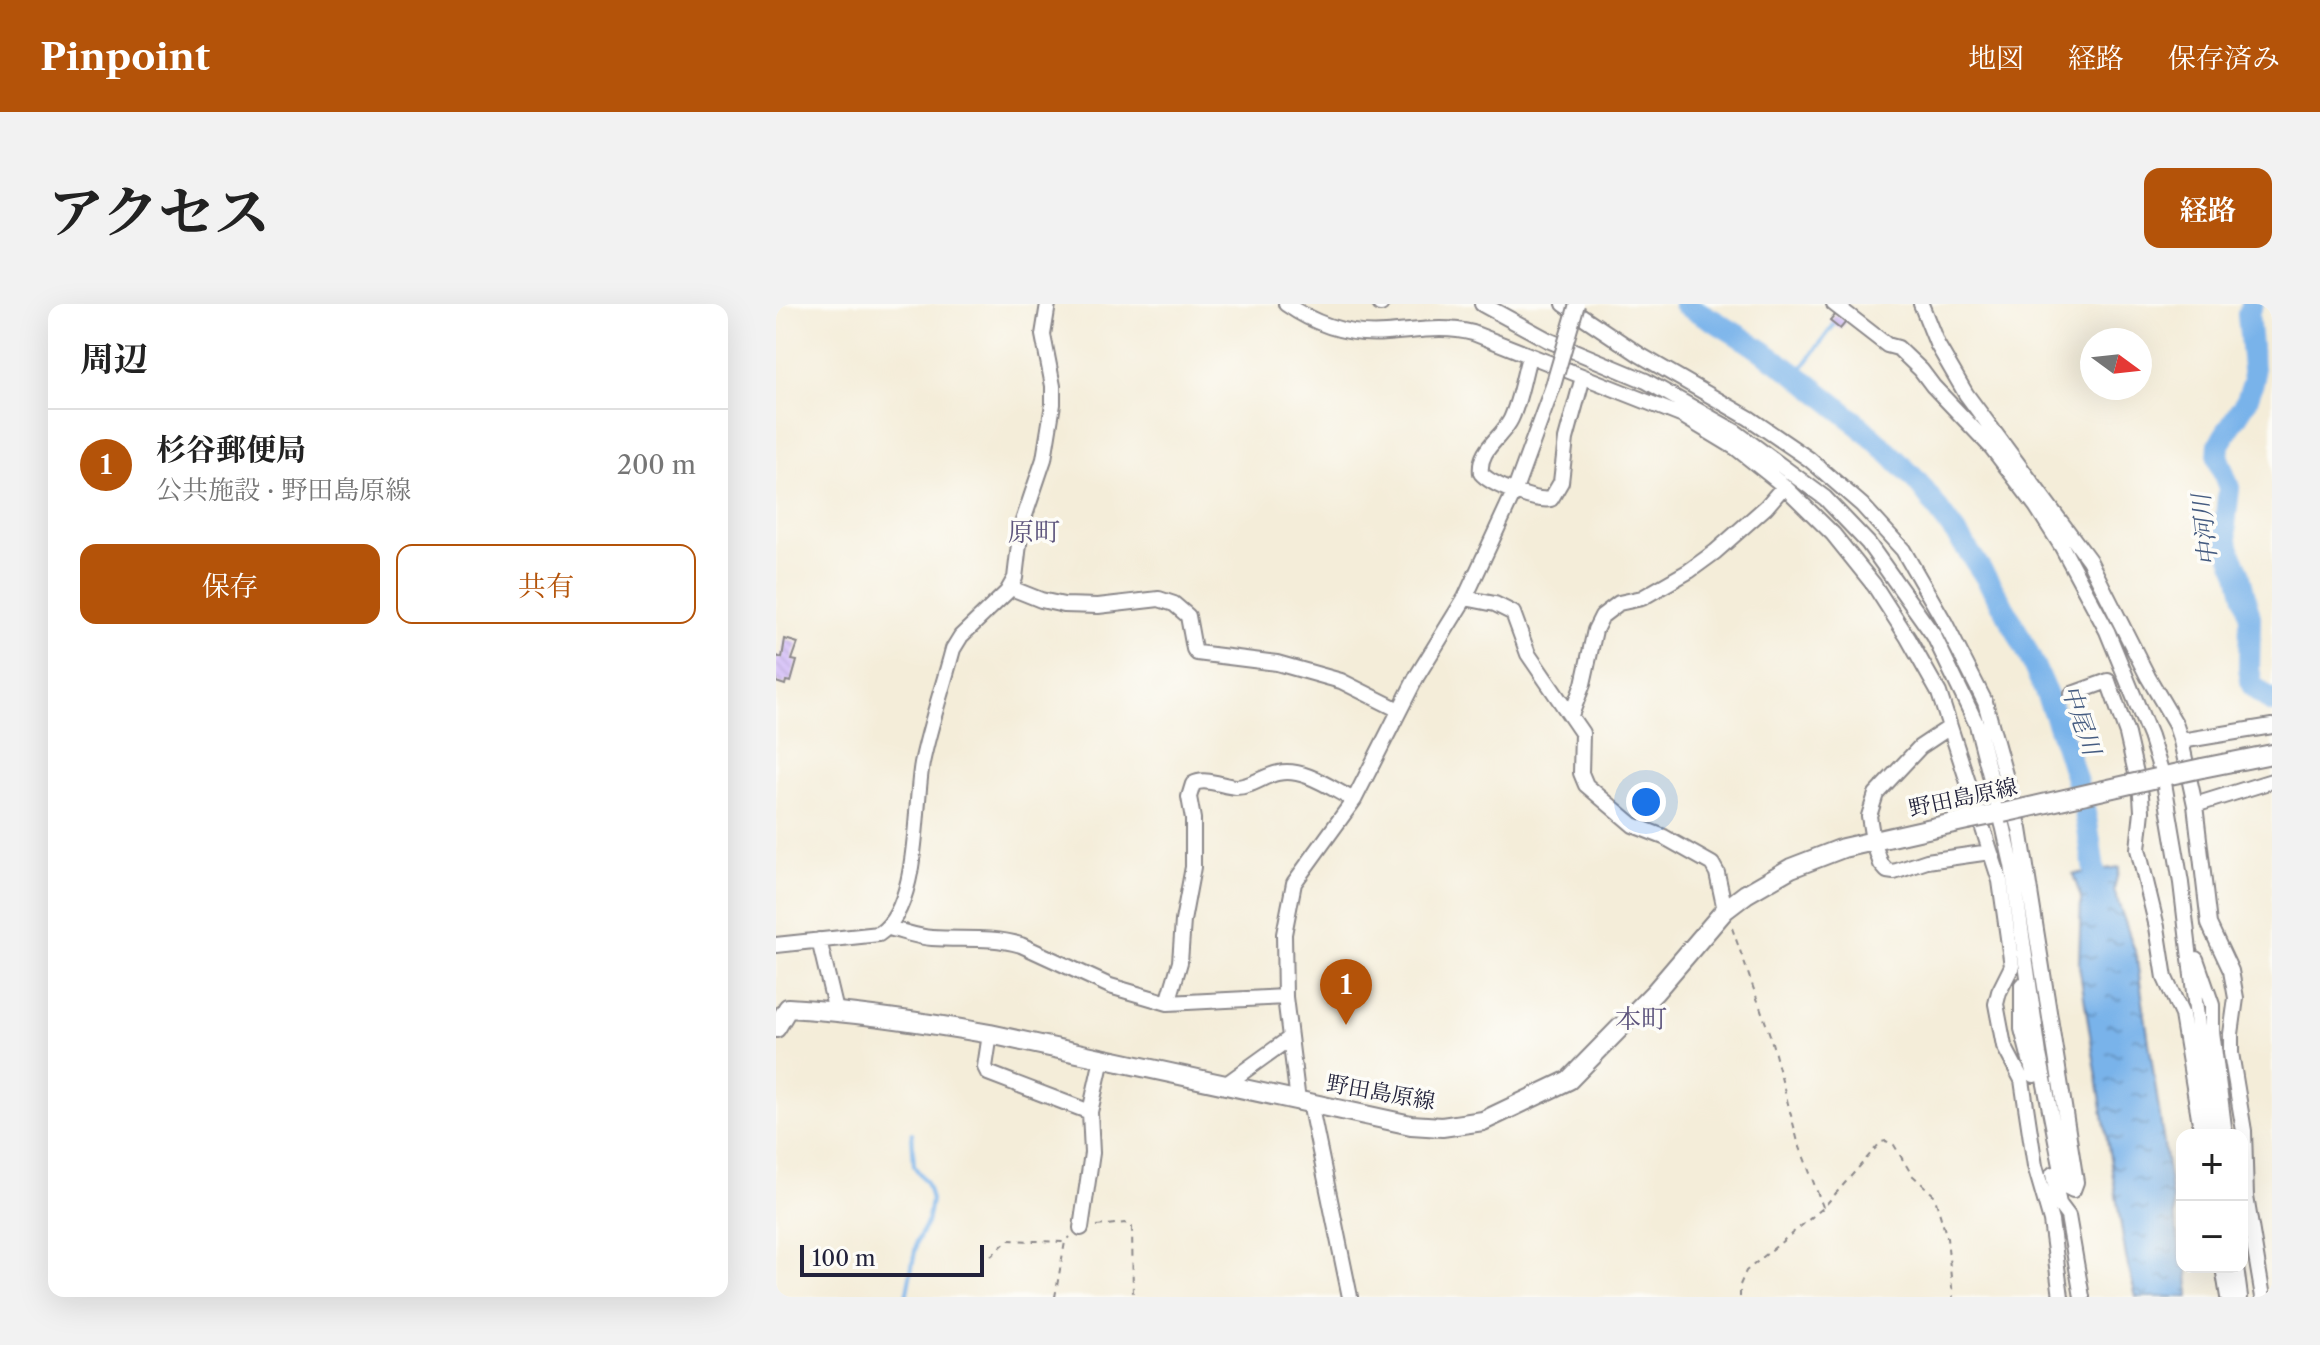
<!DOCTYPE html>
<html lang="ja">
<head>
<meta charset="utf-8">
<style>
	body { margin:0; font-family:"Libre Caslon Text","Noto Serif JP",serif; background:#f2f2f2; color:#222 }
	.controls { position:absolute; right:24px; bottom:24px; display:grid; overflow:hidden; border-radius:16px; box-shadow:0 8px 32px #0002 }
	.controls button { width:72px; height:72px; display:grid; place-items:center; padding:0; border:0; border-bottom:2px solid #e0e0e0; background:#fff; color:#222; font:40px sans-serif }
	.compass { position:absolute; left:1304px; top:24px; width:72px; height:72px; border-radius:50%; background:#fff; box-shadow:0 8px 32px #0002; rotate:105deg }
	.scale { position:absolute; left:24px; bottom:20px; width:184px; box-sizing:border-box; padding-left:8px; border:4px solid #22223b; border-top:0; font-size:22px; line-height:28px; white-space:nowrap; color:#22223b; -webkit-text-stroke:6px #fdfcf7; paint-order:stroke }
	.you { position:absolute; left:870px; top:498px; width:28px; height:28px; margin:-20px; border:6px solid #fff; border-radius:50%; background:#1a73e8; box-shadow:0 0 0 12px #1a73e833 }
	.badge { display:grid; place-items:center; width:52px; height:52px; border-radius:50%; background:#b45309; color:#fff; font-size:26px; font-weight:700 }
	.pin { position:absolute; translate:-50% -66px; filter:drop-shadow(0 2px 4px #0008) }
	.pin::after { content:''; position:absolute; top:42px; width:28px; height:24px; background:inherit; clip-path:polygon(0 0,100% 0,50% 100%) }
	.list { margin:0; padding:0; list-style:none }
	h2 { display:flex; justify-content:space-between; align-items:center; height:104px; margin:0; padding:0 32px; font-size:34px }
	h2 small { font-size:26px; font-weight:400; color:#767676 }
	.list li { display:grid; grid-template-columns:52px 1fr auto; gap:24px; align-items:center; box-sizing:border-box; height:112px; padding:0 32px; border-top:2px solid #e0e0e0 }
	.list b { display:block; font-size:30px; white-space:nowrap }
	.list p { margin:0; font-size:26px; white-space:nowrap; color:#767676 }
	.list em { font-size:26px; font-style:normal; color:#767676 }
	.actions { display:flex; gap:16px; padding:24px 32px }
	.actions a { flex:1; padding:18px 0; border:2px solid #b45309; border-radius:16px; text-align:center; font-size:28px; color:#b45309 }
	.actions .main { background:#b45309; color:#fff }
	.map { position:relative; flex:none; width:1496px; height:993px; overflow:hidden; border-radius:16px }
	header { display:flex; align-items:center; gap:48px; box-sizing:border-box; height:112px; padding:0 40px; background:#b45309; color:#fff }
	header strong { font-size:38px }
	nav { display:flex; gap:44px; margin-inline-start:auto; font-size:28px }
	.intro { display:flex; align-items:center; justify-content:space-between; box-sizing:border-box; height:192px; padding:0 48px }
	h1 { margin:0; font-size:56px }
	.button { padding:20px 36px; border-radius:16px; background:#b45309; color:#fff; font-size:28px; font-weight:700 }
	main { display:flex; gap:48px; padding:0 48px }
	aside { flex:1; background:#fff; border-radius:16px; box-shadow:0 8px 32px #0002 }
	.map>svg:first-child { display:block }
</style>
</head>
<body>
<header>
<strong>Pinpoint</strong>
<nav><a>地図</a><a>経路</a><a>保存済み</a></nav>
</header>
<div class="intro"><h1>アクセス</h1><a class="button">経路</a></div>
<main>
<aside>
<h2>周辺<small></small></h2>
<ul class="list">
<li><span class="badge">1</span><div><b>杉谷郵便局</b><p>公共施設 · 野田島原線</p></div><em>200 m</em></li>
</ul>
<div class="actions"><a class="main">保存</a><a>共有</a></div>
</aside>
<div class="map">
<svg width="1496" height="993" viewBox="0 0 1496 993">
	<defs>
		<pattern id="water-ripples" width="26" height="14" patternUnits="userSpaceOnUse" patternTransform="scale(2)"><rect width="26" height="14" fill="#79b3ea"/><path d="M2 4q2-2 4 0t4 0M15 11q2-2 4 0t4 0" fill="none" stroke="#6391bf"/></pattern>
		<pattern id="building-back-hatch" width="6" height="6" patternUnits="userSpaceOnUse" patternTransform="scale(2)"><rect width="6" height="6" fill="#ceb5f8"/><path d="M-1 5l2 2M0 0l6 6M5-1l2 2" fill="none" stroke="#b19bd6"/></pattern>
	</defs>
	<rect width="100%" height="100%" fill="#fdfcf7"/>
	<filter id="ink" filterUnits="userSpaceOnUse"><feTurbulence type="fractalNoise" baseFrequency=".0125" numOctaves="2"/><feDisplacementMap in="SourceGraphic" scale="16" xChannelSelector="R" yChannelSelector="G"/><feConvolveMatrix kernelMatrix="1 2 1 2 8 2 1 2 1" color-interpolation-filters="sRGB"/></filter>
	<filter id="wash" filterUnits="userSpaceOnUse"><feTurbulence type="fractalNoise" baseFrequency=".006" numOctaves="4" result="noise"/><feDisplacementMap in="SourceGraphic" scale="32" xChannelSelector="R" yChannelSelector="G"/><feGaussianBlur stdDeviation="1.8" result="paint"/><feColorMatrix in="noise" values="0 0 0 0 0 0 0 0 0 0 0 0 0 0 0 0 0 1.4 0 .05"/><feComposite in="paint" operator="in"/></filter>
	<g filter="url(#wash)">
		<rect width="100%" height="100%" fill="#f4edd9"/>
		<path fill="url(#water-ripples)" stroke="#4e6a92" stroke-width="2" d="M1343,563L1338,586L1360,650L1406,963H1412L1413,993H1360L1350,953L1303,662L1305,594L1297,570Z"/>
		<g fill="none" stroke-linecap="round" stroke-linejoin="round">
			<path stroke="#79b3ea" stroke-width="4" d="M1021,71L1060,18
				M130,993L141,937L151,919L155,896L151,880L138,862L136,829"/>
			<path stroke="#79b3ea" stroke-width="22" d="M908,0C992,45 1069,103 1135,171C1148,184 1158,200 1169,215C1236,302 1283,403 1309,509C1315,537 1317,566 1322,594
				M1476,0L1472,10L1478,75L1471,96L1443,140L1442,154L1453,184L1449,221L1452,243L1463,269L1474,313L1473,365L1476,381L1496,398"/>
		</g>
		<g id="blocks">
			<path fill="url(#building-back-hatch)" d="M1060,10L1070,18L1064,25L1054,17Z
				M9,335L22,339L16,356L21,357L15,378L10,377L9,381L0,378V355L1,352L6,354Z"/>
		</g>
	</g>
	<g filter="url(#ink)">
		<use href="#blocks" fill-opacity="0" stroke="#8b888a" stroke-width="2"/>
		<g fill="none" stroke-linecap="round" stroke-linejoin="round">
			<defs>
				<path id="minor" d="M510,0C540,21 573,32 610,29C640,27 668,21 697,29L907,112L960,144L1008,182L1057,230L1098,281L1132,334L1163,389L1224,577L1236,662L1223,688L1220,700L1228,742L1246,776L1259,862L1275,917L1285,993
					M604,0H605
					M706,0L772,36L870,77L958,127L1015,169L1049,194L1092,239L1158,332L1201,421L1228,525L1236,561L1263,750L1289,882L1297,886L1300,878L1244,525L1209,398L1169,319L1127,246L1086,201L1033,155L973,114L864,51L788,0
					M1058,0L1111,41L1122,44L1145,66L1157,82L1216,144L1260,202L1286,243L1331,327L1374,432L1387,473L1405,579L1435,831
					M1145,0L1161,40L1190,90L1313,256L1372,373L1399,419L1405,437L1419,501L1433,620L1455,667L1460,694L1455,730V749L1468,827L1470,893L1487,993
					M753,53C747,73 744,96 735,115C726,134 702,145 705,169C715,181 760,198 775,195L785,178L790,135L807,73
					M235,284L265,296L288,301L322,302L383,295L398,300L412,312L418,345L421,349L501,359L565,377L623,406
					M689,294L719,300L737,309L752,350L806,429L805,469L810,481L857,521L888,533L936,560L941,569L949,606
					M1296,390L1332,377L1351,430L1365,491L1366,507L1362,545L1381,623L1389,674L1406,711L1426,831
					M795,411L807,380L819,326L826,312L843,299L866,294L913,267L939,248L990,203L1008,182
					M1174,423L1144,443L1100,490L1093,512L1097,537L1105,560L1111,567L1118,568L1151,557L1214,548
					M1405,437L1496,422
					M1419,501L1496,477
					M112,624C126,627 141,633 156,634C187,636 215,632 245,641L334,682L392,699L509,693
					M43,636L60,707
					M0,641L103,630C144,604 138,503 146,459C154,421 167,383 177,345L185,332L231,288L239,274L245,223L268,155L277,100V82L267,31L272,0
					M1420,655L1436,701V727L1449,831
					M1246,681V725L1258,771
					M392,699L404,658L407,617L417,563V515L413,493L417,480C429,473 446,482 460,483C475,483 487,472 502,469C527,463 556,485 578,496
					M214,730L209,763L212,769L314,808
					M449,781L514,734
					M522,797L509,693L508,630L518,579L578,496L641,372L689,294L739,186L777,82
					M534,799L574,993
					M1277,870L1283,900L1292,912L1306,993
					M305,924L316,849L314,808L326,755
					M1447,963L1452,993
					M1460,963L1464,993"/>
				<path id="major" d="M1426,464L1496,450
					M0,724L12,704C80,708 147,718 214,730L635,821L666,823L707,817L793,776L879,688L949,606L970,590L1015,564L1067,544L1191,516"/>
			</defs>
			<use href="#minor" stroke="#8b888a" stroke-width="18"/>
			<use href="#major" stroke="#8b888a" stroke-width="22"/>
			<path stroke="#8b888a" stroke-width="2" stroke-dasharray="6 6" stroke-linecap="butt" d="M956,624L994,731L1022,838L1047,903
				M321,922L349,919L356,923L357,993
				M215,952L232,936L287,938
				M279,993L289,938L294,933
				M964,993V981L970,967L1047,904L1105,838L1110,837L1118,841L1136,871L1158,891L1171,934L1177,993"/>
			<use href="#minor" stroke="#fff" stroke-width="14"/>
			<use href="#major" stroke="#fff" stroke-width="18"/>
			<defs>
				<path id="minor-bridge" d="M777,82L801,0"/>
				<path id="major-bridge" d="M1394,471L1426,464
					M1227,509L1381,474
					M1191,516L1216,511"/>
			</defs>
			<use href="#minor-bridge" stroke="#8b888a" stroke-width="18" stroke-linecap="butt"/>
			<use href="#major-bridge" stroke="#8b888a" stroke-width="22" stroke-linecap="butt"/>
			<use href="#minor-bridge" stroke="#fff" stroke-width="14"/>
			<use href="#major-bridge" stroke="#fff" stroke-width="18"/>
		</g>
	</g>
	<g text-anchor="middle" stroke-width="7" stroke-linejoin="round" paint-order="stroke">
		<g font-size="22" fill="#22223b" stroke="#fdfcf7">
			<text transform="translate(1187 493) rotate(-12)" y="8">野田島原線</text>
			<text transform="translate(605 788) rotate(10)" y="8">野田島原線</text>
		</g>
		<g font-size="24" font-style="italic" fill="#455c81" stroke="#fdfcf7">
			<text transform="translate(1429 226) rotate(-96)" y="8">中河川</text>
			<text transform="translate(1305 416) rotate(71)" y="8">中尾川</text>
		</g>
		<g font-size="26" fill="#5e557d" stroke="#fdfcf7">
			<text x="258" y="237">原町</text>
			<text x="865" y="724">本町</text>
		</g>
	</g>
</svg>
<div class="controls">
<button>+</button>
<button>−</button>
</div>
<svg class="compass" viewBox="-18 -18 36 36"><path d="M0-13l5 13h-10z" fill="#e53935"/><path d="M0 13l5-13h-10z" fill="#767676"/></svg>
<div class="scale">100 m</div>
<div class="you"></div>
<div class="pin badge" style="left:570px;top:721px">1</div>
</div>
</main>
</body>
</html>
